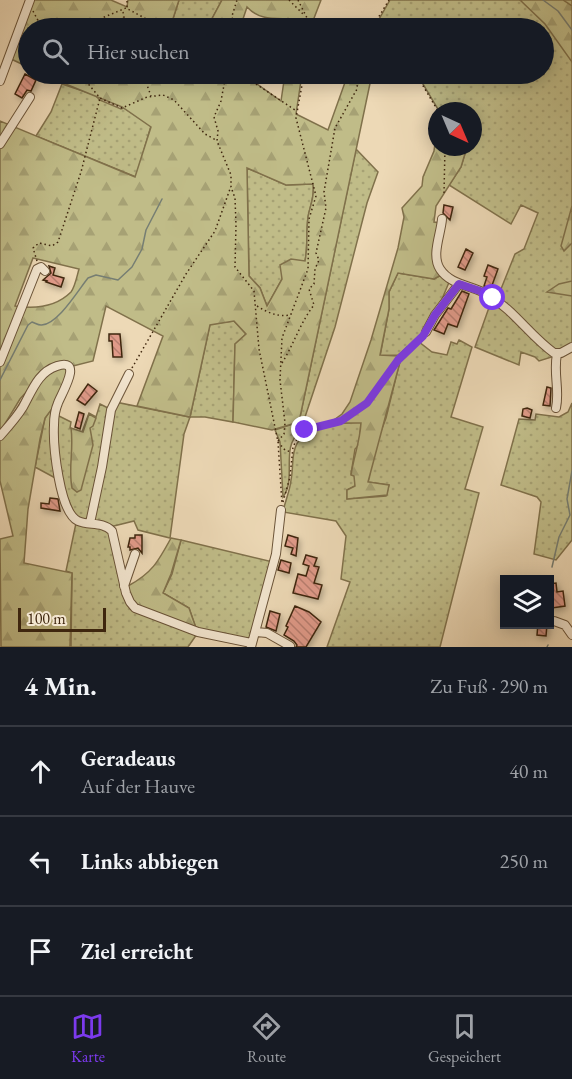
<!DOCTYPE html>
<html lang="de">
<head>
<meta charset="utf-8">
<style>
	body { margin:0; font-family:"EB Garamond",serif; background:#20242c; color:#f1f3f6 }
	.controls { position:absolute; right:18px; bottom:18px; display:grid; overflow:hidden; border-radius:0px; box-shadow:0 3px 15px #0003 }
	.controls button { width:54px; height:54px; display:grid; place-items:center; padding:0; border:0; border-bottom:2px solid #363941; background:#171b24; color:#f1f3f6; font:30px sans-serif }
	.compass { position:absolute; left:428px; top:102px; width:54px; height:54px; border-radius:50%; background:#171b24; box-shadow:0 3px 15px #0003; rotate:136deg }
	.scale { position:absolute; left:18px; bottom:15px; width:88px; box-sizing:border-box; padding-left:6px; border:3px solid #3f260e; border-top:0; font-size:16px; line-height:21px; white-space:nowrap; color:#3f260e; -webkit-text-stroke:4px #f3e6d0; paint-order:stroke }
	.stop { position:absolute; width:18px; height:18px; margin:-14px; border:4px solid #7c3aed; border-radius:50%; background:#fff }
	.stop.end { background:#7c3aed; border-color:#fff; box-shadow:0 2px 6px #0008 }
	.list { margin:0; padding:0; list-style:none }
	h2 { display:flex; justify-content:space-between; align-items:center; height:78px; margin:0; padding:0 24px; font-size:26px }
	h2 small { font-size:20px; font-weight:400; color:#9ea1a6 }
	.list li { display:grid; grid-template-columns:39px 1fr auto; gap:18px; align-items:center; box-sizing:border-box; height:90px; padding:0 24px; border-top:2px solid #363941 }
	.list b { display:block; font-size:22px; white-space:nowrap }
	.list p { margin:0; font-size:20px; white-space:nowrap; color:#9ea1a6 }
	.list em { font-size:20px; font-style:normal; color:#9ea1a6 }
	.icon { flex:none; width:33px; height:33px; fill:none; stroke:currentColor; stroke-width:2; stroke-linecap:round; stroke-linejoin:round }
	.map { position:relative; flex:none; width:572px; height:647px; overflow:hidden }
	.search { position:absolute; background:#171b24; box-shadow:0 3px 15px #0003; left:18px; right:18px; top:18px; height:66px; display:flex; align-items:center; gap:15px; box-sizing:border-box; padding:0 21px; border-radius:33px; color:#9ea1a6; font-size:22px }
	.sheet { height:348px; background:#171b24 }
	nav { display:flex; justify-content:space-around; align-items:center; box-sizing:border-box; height:84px; border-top:2px solid #363941; background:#171b24; font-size:16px; color:#9ea1a6 }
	nav a { display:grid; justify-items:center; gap:3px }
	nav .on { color:#7c3aed }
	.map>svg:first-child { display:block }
</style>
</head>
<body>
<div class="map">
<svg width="572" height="647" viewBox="0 0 572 647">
	<defs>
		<pattern id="grass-dots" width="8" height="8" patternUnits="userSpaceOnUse" patternTransform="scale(1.5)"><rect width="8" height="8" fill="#c0bc88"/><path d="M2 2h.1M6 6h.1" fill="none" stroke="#a6a174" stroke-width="1.8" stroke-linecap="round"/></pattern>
		<pattern id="forest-firs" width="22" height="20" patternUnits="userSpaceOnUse" patternTransform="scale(1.5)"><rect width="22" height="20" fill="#c0bc88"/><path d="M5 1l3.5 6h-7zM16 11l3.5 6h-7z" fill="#a6a174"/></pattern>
		<pattern id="building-back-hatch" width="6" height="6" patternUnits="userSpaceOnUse" patternTransform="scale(1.5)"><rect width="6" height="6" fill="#e09a89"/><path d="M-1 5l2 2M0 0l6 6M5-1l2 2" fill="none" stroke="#b77d6e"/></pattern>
		<filter id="shadow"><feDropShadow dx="2" dy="3" stdDeviation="3" flood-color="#0004"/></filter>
	</defs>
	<rect width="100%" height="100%" fill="#edd9b6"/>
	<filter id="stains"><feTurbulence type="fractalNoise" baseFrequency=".00333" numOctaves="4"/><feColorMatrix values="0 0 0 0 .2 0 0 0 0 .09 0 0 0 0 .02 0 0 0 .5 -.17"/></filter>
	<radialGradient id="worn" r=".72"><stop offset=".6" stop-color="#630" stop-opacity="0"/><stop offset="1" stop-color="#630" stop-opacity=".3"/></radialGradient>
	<path fill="url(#grass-dots)" stroke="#80714b" stroke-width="1.5" d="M179,0H222L207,28H170Z
		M390,0H572V346L557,352L497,299L515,254L524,249L538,213L521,205L511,224L449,185L461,167L467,147H473V111H439L417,74H544V28H374Z
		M62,84L95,95L100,100L121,109L124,108L151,126L136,177L36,136L51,112Z
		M356,149L378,172L367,203L335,327L300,432C280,447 297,479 283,497L280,442L275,430L299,422Z
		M247,168L286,185L313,184C315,197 310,205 308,217C306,232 308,247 305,261L282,279L267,306L260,288L249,276Z
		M398,273L434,279L443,274L450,280L442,299L445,300L423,333L408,349L407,348L398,355L380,356L389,309V292Z
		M492,299L555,356L539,361L535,357L521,352L519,365L475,347Z
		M234,321L246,334L235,344L233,422L205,417H190L184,434L170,538L138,530L134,521L110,527L96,521L94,520L115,402L190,417L210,324Z
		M459,340L472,347L451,417L483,427L465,489L479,493L440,647H327L350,582L341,579L346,536L336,521L283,512C285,501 290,491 291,480C293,471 292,461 294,452C300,423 337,423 361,422L359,445L355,449L351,474L355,476V486L347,490V499L386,496L389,485L368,482L376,444L386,418L400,361L419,342L432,352L447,355L451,342L457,344Z
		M56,402L57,479L35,467L45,418Z
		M572,403V540L556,560L534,554L541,502L537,497L501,485L519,419L535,420L536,414L559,417L568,412Z
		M100,404L110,409L88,517L84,520L76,517L60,481L57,415L71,422L70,428L82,432L89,413L96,417Z
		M76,523L94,524L110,532L126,598L197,634L188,647H71L72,573L66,571Z
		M181,540L273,562L253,636L248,640L197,631L189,608L163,593L172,574Z"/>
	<path fill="url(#forest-firs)" stroke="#80714b" stroke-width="1.5" fill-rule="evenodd" d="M31,0H111L127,7L128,0H179L170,28H28V67L9,58Z
		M222,0H321L311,26L307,24V28H291L292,19C275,18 260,21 247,7L240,28H207Z
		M520,0H563L572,6V62L545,24Z
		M41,74H243L281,101L285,74H302L296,114L328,130L348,74H372L299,422L272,430L233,422L235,344L246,334L234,321L210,325L190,417L137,406L163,336L106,306L93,361L69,367H49L20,399L0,432V121L135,177L151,127L122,107ZM247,168L286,185L313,184C315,197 310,205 308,217C306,232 308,246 305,261L291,259L280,265L282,279L267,306L260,288L249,276ZM33,258L79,269C77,276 75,287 71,292C56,307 35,309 15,306Z
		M437,127V147H467L461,167L436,206L434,222L441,223L437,241L443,274L434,279L398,273L389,292V309L380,355L398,356L407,347L408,349L392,366L366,403L348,416L331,422L342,414L350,402L371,340L398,248L404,217L402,208L422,186L423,177L434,151Z
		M572,206V243L564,251L561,246Z
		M572,281V296L547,292L559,284Z
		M400,362L368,482L389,485L387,495L347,499V490L355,486L354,476L351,475C354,456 360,441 361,423H342L368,404Z
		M66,367L69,376L57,402L45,418L40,439L28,509L24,563L72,573L70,647H1L0,539L13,536L0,481V435L22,400L52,368Z
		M89,414L96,418L93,426L90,428L93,445L81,490L77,492L72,488C68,468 74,449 71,428L83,432Z
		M171,538L181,540L171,574L163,593L189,608L197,631L139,608L130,597L128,586C152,573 158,562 171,538Z"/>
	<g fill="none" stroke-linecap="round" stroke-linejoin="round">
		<path stroke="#767e73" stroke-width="1.5" d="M543,0L558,11L572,30
			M0,380L28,325L32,322C35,323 38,325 41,325C57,326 79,289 88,278L96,275L118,280L132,267L142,249L146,230L162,199
			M552,567L559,537L570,515L567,499L572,471
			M547,647L548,645"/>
	</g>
	<path fill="url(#building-back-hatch)" stroke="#3f260e" stroke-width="1.5" filter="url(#shadow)" d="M25,74L36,80L31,91L27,90L22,98L15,94Z
		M444,205L453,207L450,220L443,213Z
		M466,249L473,253L465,270L458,267Z
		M488,265L498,269L491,288L484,286L487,277L484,276Z
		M49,266L55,268L53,275L64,278L61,287L46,282L47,281L43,280L51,273Z
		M462,291L469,294L457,327L448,324L444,334L434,330L448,308L451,309Z
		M109,334H120L122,357H113L112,341H109Z
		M88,384L97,391L85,405L77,400Z
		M547,387L551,388L550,406L543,405Z
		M527,408L532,410L530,418L522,416L523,409Z
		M79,412L84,414L80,429L75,427Z
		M50,498L58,499L60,511L41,508V503L49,504Z
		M135,535H142V553L138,548L130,550V547H128L130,538H135Z
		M288,535L298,538L296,556L291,554L293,548L285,546Z
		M306,555L317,558L314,566L319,567L314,583L322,585L318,599L293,593L298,574L306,576L309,566L303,564Z
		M281,560L291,563L289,573L278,570Z
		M556,583L557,592L563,591L565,606L552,608L549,584Z
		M295,606L309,612L321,622L306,647H296L297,645L294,641L284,635L288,627L286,626Z
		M270,611L280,614L276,631L266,627Z
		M538,624H547L546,636L537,635Z"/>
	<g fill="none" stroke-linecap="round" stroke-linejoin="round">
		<defs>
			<path id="minor" d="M0,81L30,0
				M0,144L30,97
				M442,219C441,234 431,255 440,269C451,286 473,285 488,295C514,310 530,336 554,353H561L572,347
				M426,332L435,315L459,284
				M0,362L37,269L41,267L45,271
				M556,408C560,390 553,373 557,354
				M0,436C8,427 17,417 23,407C32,391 38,372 57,366C85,357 60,396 58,403C55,410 54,417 54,425C53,444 59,512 78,521C89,526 102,521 112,531L126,593L130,602L135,608L198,632L251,643
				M90,523L102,467L111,410L129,374
				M124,586L135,554
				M554,621L565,625L572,635
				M256,632L267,633L290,646
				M251,647L276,554L281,510"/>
		</defs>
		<use href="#minor" stroke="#6a5338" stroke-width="10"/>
		<path stroke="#3f260e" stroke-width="1.5" stroke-dasharray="1.5 3" stroke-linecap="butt" d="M289,0L303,14
			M298,0L307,18L337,28
			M127,7V0
			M33,11L42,28
			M123,12L126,28
			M308,21V28
			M96,28L102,18L126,8L163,28
			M234,28L232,16L237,0
			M372,28L389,0
			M80,74L100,98L122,108L147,97L163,95L174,100L205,134L216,140
			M143,74L151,96
			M226,74L221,101L214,117L218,131L217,141L231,175V187L235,198L236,225L235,267L254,291L259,349L278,442L282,504
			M241,74L295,110
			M416,74L438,111
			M444,193L445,147
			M37,261L33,248L39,243L52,246L58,242L81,172L100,98
			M257,306C268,313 278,317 291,315
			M282,363C294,344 300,323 314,305L309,289L314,284L315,269L319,260L316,253L326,208L324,192L335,128L357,89L358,74
			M132,368L186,274L215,231L230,189
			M278,441L284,434L285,423L280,380L282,338L308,269L309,219L316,196L296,118L304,74
			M278,442L285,450L291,452
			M283,502L290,477L293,447L298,437L308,428L345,419L367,403L398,360L422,337"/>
		<use href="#minor" stroke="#f3e6d0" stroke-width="8"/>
	</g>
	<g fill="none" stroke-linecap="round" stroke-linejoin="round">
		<path stroke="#7c3aed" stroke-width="8" d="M305,430L341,421L367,403L398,360L423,336L435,315L459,284L480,291L493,298"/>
	</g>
	<rect width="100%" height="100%" filter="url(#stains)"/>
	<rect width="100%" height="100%" fill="url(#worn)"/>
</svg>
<div class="controls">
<button><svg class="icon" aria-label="layers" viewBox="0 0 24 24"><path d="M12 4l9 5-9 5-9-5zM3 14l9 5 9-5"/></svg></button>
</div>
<svg class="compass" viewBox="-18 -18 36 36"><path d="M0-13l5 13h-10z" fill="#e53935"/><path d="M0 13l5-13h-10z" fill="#9ea1a6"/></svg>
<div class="scale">100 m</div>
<div class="stop" style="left:493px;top:298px"></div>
<div class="stop end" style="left:305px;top:430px"></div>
<div class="search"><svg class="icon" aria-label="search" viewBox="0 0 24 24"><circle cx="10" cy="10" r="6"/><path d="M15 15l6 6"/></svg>Hier suchen</div>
</div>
<section class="sheet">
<h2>4 Min.<small>Zu Fuß · 290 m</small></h2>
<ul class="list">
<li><svg class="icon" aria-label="ahead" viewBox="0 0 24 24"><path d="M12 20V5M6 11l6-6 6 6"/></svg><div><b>Geradeaus</b><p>Auf der Hauve</p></div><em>40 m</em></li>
<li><svg class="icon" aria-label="left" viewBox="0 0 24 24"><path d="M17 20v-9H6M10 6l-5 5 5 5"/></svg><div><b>Links abbiegen</b></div><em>250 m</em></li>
<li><svg class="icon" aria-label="arrive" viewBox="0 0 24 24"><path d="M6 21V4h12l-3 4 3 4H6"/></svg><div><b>Ziel erreicht</b></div></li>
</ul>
</section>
<nav>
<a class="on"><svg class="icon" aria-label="map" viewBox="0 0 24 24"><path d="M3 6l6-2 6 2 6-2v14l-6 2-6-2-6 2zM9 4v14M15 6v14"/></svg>Karte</a>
<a><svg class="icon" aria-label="directions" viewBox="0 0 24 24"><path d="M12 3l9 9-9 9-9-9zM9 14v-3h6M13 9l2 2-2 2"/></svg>Route</a>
<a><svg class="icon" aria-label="saved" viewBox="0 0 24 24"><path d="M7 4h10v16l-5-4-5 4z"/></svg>Gespeichert</a>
</nav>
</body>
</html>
